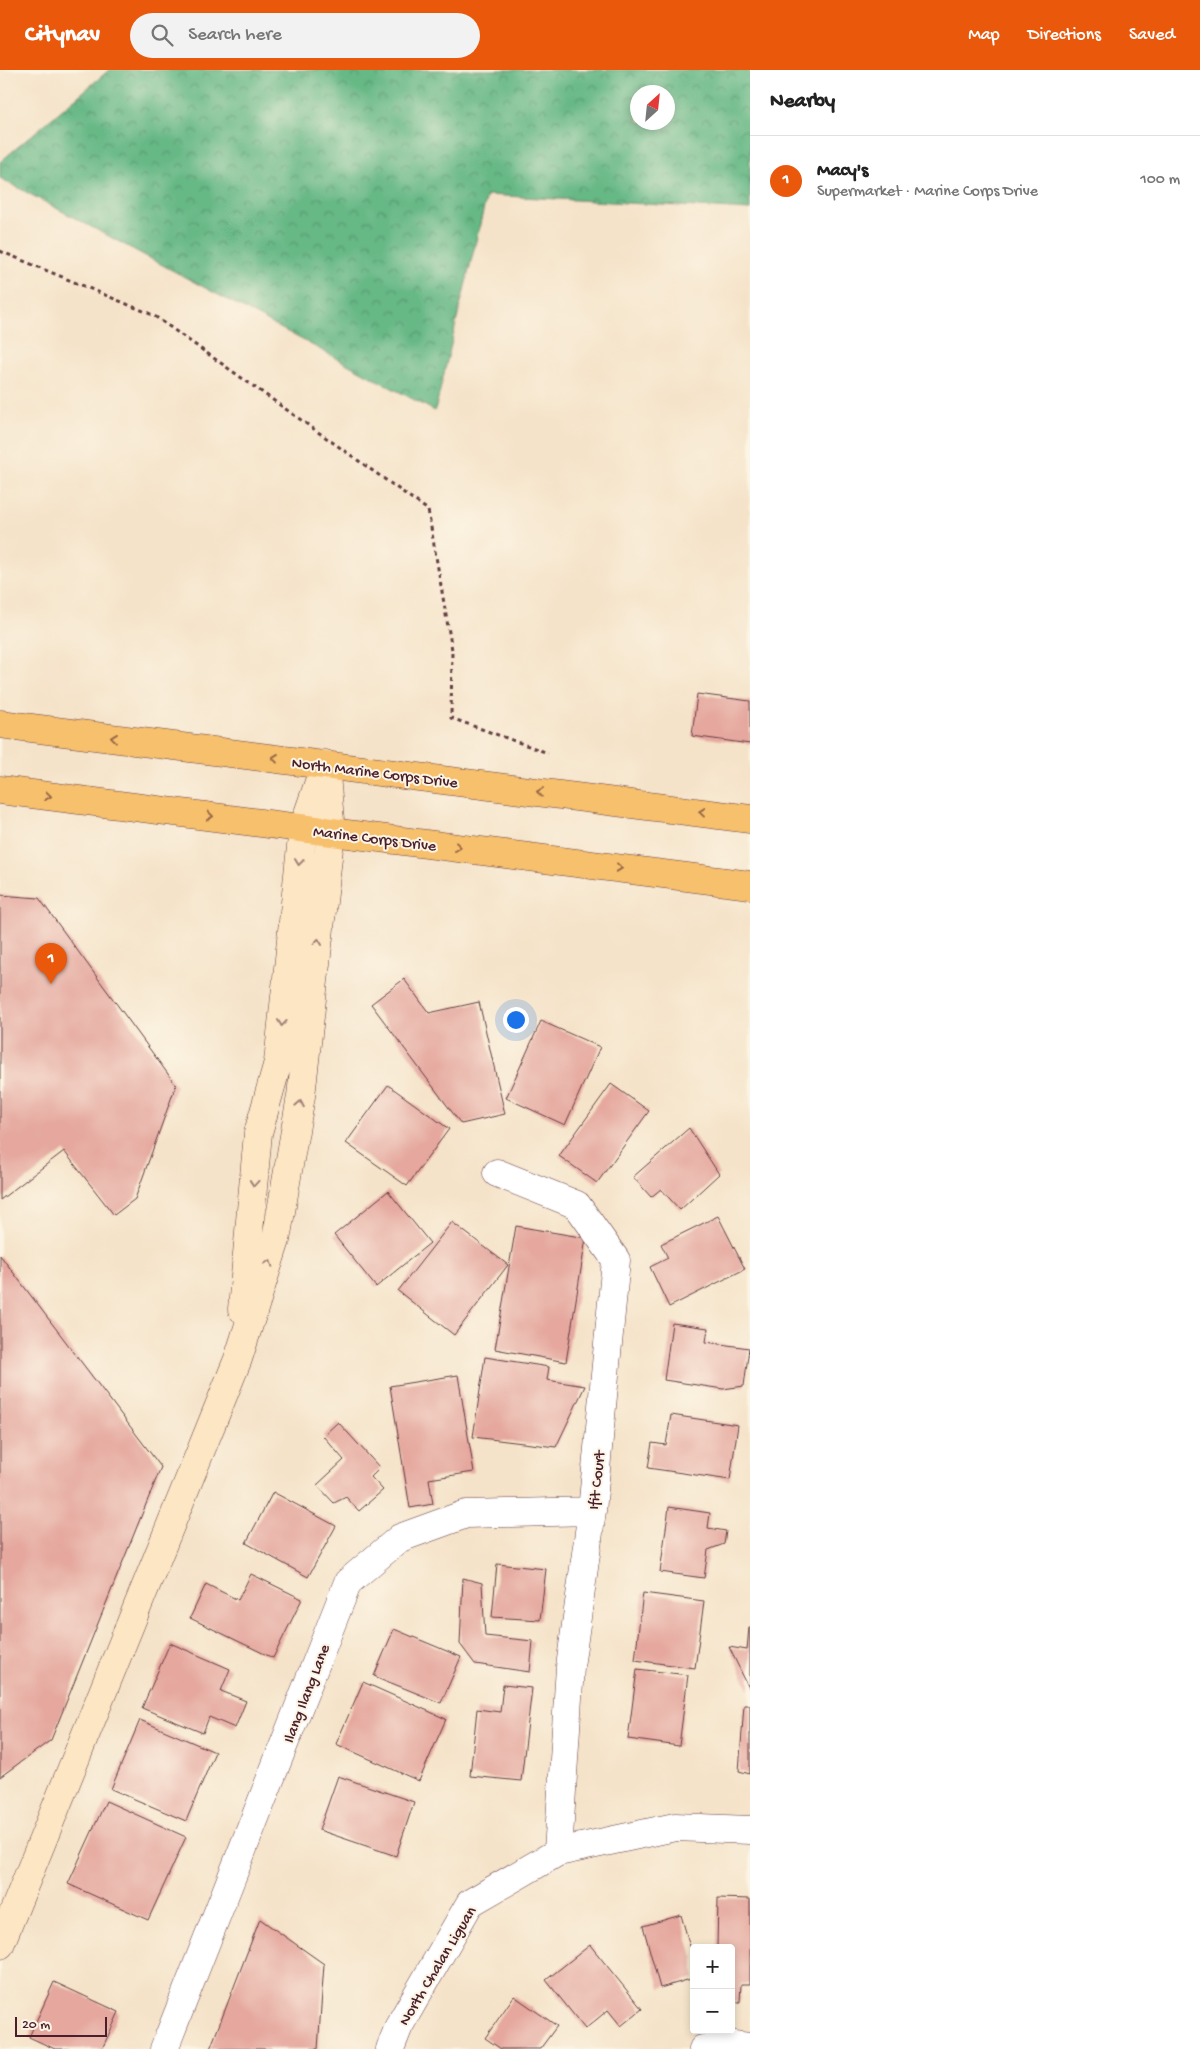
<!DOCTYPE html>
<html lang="en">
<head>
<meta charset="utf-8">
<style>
	body { margin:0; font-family:"Gochi Hand",sans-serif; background:#f2f2f2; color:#222 }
	.controls { position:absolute; right:15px; bottom:15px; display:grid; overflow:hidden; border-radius:5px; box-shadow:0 2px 8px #0003 }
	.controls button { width:45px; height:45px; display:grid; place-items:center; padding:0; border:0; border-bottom:1px solid #e0e0e0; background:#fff; color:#222; font:25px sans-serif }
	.compass { position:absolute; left:630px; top:15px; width:45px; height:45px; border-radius:50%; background:#fff; box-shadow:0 2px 8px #0003; rotate:27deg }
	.scale { position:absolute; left:15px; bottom:12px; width:92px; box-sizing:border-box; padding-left:5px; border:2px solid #4a1f2b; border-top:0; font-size:14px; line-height:18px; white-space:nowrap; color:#4a1f2b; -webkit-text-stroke:4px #fcf5e5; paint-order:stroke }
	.you { position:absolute; left:515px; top:949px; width:18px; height:18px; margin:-12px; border:4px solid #fff; border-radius:50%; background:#1a73e8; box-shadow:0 0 0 8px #1a73e833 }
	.badge { display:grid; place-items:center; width:32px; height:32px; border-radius:50%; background:#ea580c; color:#fff; font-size:16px; font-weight:700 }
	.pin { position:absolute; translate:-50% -41px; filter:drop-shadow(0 1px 2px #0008) }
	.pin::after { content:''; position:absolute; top:26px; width:18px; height:15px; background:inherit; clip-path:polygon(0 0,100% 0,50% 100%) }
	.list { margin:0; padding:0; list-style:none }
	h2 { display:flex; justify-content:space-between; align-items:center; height:65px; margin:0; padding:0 20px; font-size:21px }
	h2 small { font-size:16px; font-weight:400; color:#767676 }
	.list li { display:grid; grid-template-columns:32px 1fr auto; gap:15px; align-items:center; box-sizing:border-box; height:90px; padding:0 20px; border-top:1px solid #e0e0e0 }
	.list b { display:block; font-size:19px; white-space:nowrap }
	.list p { margin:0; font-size:16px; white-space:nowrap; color:#767676 }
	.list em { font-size:16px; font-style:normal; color:#767676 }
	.icon { flex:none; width:28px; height:28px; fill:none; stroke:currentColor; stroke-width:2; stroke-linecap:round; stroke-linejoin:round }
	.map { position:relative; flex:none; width:750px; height:1979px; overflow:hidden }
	header { display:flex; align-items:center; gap:30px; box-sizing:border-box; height:70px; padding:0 25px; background:#ea580c; color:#fff }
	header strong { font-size:24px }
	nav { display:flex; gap:28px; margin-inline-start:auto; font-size:18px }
	.search { width:350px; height:45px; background:#f2f2f2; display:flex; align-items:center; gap:12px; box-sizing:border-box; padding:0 18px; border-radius:28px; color:#767676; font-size:19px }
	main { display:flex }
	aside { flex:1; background:#fff }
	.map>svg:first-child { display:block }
</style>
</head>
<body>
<header>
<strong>Citynav</strong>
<div class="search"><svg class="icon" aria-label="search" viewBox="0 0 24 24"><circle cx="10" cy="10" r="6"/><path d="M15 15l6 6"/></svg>Search here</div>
<nav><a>Map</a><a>Directions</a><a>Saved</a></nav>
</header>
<main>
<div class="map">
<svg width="750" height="1979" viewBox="0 0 750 1979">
	<defs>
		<pattern id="forest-crowns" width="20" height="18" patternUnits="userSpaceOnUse" patternTransform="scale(1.25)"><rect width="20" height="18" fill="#66b885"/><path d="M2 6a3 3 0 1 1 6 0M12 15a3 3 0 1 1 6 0" fill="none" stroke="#56956d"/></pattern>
	</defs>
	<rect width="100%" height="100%" fill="#fcf5e5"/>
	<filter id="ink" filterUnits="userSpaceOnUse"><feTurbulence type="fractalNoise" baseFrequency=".02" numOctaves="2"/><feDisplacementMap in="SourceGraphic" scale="10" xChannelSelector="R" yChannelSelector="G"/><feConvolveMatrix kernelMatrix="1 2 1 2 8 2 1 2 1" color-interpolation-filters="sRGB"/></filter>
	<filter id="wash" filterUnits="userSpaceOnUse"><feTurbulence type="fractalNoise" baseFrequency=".0096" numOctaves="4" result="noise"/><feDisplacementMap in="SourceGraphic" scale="20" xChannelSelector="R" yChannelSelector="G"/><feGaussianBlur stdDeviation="1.12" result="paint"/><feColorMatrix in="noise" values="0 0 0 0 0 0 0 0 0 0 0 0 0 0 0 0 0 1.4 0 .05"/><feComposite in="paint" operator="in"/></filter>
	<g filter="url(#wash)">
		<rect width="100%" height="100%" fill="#f5e3c9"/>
		<path fill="url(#forest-crowns)" stroke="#586c58" fill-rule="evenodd" d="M109,0H750V140L487,125L435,341L0,108V92ZM638,22H668V52H638Z"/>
		<g id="blocks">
			<path fill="#e5a79e" d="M697,624L750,631V674L692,666Z
				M0,825L39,828L176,1015L135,1129L114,1145L64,1081L0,1130Z
				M404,909L429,943L479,932L505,1044L461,1054L371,934Z
				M541,951L600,977L565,1055L506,1028Z
				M611,1014L649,1041L597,1113L559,1086Z
				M388,1015L449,1059L407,1116L346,1073Z
				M689,1058L719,1104L680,1140L661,1119L651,1127L633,1107Z
				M388,1121L430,1173L376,1217L334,1165Z
				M718,1146L745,1199L669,1237L650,1197L668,1188L661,1174Z
				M452,1152L508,1195L454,1265L398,1221Z
				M516,1156L586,1168L566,1292L495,1279Z
				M0,1185L161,1397L51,1670L0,1707Z
				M672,1253L708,1258L706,1272L749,1278L744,1316L723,1319L664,1310Z
				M485,1287L549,1297L547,1310L585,1316L556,1377L473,1367Z
				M458,1305L474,1402L429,1409L433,1434L410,1438L390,1316Z
				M671,1345L738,1355L730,1410L648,1398L652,1373L666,1375Z
				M338,1352L380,1398L371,1407L383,1420L359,1441L346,1427L334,1433L317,1415L344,1390L323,1366Z
				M273,1422L336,1456L308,1507L246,1473Z
				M669,1437L710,1443L708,1458L726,1461L724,1474L708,1480L704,1508L660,1502Z
				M497,1494L546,1499L540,1550L492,1547Z
				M251,1504L302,1529L273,1588L190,1548L206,1514L238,1530Z
				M463,1508L482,1513L485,1566L533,1571L530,1602L475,1594L460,1574Z
				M643,1523L704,1531L695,1598L635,1590Z
				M749,1557H750V1620L729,1577L747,1580Z
				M394,1559L461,1587L441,1633L374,1606Z
				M170,1573L230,1599L221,1621L246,1631L235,1658L209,1647L203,1663L142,1638Z
				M637,1599L688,1605L679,1676L628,1669Z
				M363,1612L446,1649L419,1711L336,1674Z
				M503,1615L532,1618L521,1711L470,1706L477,1639L500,1642Z
				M744,1635H750V1704L739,1701Z
				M140,1650L215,1682L186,1751L111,1719Z
				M338,1706L414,1732L396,1786L319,1760Z
				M106,1731L186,1767L148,1850L68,1814Z
				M718,1828L750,1829V1914H741L740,1932H731V1878H717Z
				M681,1845L694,1890V1908L660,1918L643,1856Z
				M260,1849L324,1894L318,1979H210Z
				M590,1875L642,1939L621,1956L608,1940L585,1959L546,1910Z
				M54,1912L119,1942L102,1979H55L29,1967Z
				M514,1926L557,1956L540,1979H501L485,1968Z"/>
		</g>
	</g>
	<g filter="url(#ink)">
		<use href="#blocks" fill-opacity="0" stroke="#643c43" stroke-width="1"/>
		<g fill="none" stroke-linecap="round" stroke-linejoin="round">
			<defs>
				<path id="street" d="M497,1103L577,1135L616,1190L592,1441L570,1597L558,1782
					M164,1979L348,1512L400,1468L466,1444L592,1441
					M390,1979L399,1956L470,1833L558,1782L675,1757L750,1760
					M703,1979L728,1974L750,1977"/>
				<path id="secondary" d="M242,1239L258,1063L278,992L303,758L322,703
					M0,1875L238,1289L276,1170L301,1026L331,761L325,694"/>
				<path id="primary" d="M0,654L750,749
					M0,720L750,815"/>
			</defs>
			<use href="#street" stroke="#643c43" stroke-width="29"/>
			<use href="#secondary" stroke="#643c43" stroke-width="29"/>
			<use href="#primary" stroke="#643c43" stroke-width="29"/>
			<path stroke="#643c43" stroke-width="3" stroke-dasharray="4 4" stroke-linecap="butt" d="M0,181L153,245L428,440L452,580L451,648L548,683"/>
			<use href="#street" stroke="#fff" stroke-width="28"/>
			<use href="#secondary" stroke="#fce6c4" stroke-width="28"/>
			<use href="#primary" stroke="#f7c06c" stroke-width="28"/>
		</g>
		<defs><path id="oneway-chevron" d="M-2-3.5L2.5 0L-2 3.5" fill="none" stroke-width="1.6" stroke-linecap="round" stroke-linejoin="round" transform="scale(1.25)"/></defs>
		<g stroke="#986748">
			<use href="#oneway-chevron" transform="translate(114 668) rotate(-173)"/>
			<use href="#oneway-chevron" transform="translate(275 688) rotate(-173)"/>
			<use href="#oneway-chevron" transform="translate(540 722) rotate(-173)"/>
			<use href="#oneway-chevron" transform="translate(48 726) rotate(7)"/>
			<use href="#oneway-chevron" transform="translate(702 742) rotate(-173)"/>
			<use href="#oneway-chevron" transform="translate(210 746) rotate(7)"/>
			<use href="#oneway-chevron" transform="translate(458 777) rotate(7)"/>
			<use href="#oneway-chevron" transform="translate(619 798) rotate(7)"/>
		</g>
		<g stroke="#a38278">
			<use href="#oneway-chevron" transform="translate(299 792) rotate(96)"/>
			<use href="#oneway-chevron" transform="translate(318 872) rotate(-84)"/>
			<use href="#oneway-chevron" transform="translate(282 953) rotate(96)"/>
			<use href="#oneway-chevron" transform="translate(300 1034) rotate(-80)"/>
			<use href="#oneway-chevron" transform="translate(254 1113) rotate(95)"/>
			<use href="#oneway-chevron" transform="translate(269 1193) rotate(-72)"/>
		</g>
	</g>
	<g text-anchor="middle" stroke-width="4" stroke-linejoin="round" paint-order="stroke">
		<g font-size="16" fill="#4a1f2b" stroke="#fcf5e5">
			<text transform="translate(375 701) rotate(7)" y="6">North Marine Corps Drive</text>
			<text transform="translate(375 767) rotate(7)" y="6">Marine Corps Drive</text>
			<text transform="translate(595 1410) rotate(-84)" y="6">Ifit Court</text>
			<text transform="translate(305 1623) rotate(-69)" y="6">Ilang Ilang Lane</text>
			<text transform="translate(436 1895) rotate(-59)" y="6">North Chalan Liguan</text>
		</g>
	</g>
</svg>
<div class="controls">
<button>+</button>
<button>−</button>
</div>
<svg class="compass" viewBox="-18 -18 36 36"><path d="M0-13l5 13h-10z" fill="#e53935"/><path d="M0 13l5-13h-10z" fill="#767676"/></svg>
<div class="scale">20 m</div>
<div class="you"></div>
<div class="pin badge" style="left:51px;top:914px">1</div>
</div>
<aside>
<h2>Nearby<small></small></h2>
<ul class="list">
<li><span class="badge">1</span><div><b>Macy's</b><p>Supermarket · Marine Corps Drive</p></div><em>100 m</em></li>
</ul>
</aside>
</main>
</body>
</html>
